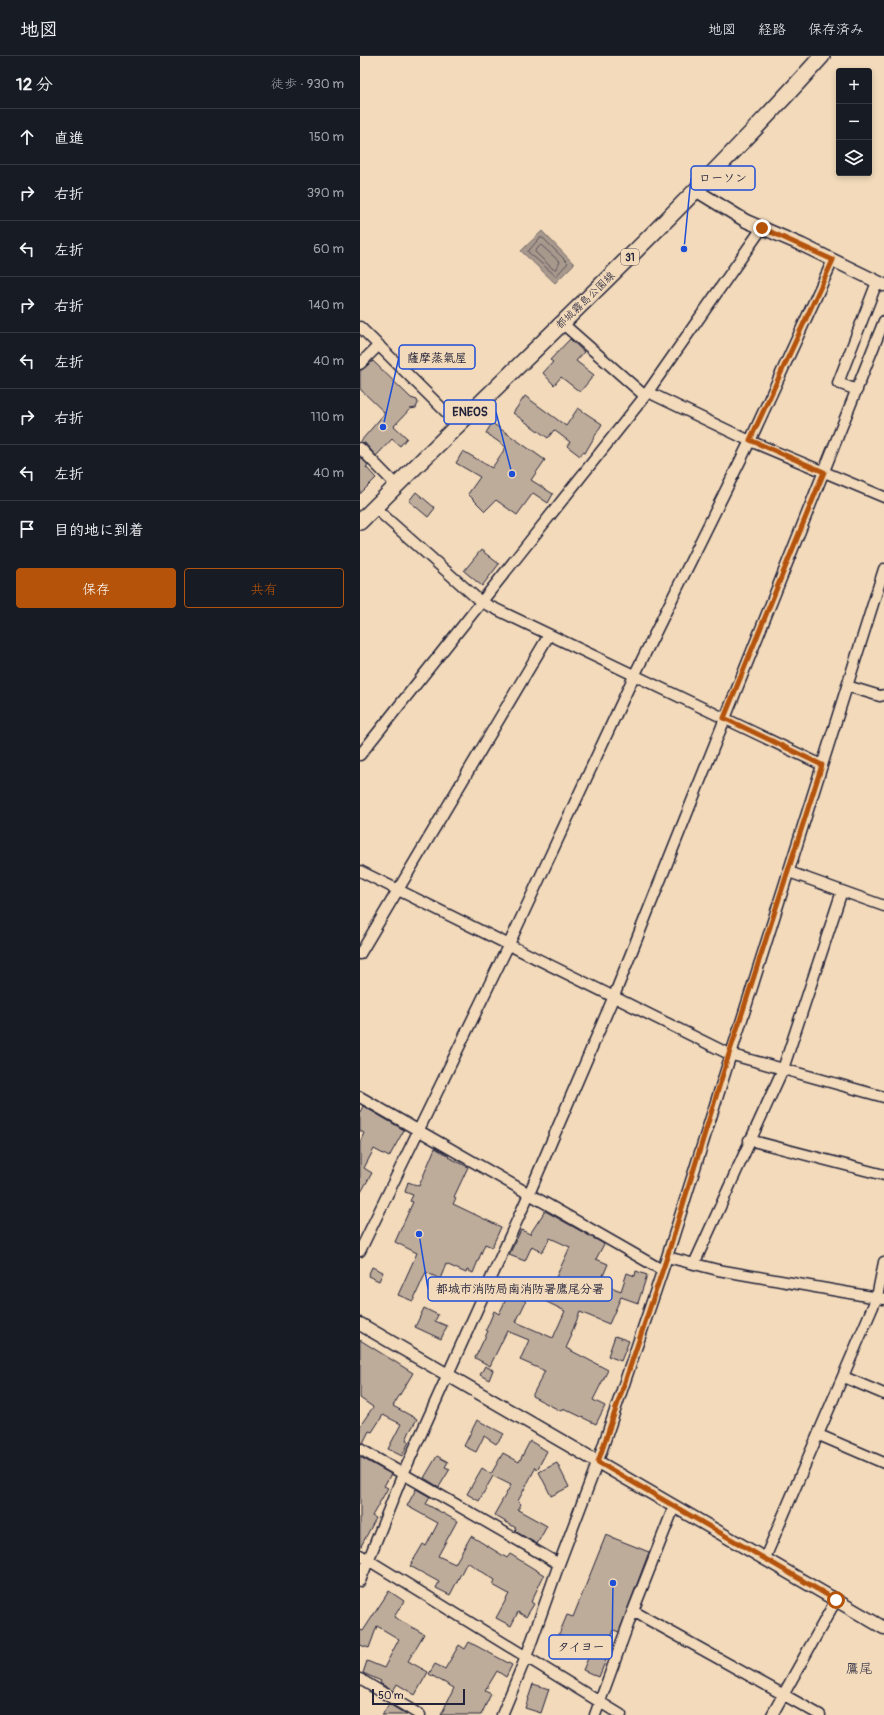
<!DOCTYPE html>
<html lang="ja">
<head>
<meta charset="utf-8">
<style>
	body { margin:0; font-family:Pangolin,"Klee One",sans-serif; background:#20242c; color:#f1f3f6 }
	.controls { position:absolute; right:12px; top:12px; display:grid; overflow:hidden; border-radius:4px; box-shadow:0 2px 6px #0003 }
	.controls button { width:36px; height:36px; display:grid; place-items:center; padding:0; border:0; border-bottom:1px solid #363941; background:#171b24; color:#f1f3f6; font:20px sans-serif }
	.scale { position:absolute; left:12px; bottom:10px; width:93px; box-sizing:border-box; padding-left:4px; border:2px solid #22223b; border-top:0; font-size:11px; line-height:14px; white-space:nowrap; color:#22223b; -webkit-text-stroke:3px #f2daba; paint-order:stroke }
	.stop { position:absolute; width:12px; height:12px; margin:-9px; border:3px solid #b45309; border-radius:50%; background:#fff }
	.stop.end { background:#b45309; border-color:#fff; box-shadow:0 1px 4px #0008 }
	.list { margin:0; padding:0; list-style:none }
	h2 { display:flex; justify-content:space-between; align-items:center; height:52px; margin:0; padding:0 16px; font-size:17px }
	h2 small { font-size:13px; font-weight:400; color:#9ea1a6 }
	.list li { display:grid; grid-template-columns:26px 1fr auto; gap:12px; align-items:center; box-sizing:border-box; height:56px; padding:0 16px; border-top:1px solid #363941 }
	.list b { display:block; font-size:15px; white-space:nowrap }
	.list em { font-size:13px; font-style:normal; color:#9ea1a6 }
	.actions { display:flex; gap:8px; padding:12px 16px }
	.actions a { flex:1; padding:9px 0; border:1px solid #b45309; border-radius:4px; text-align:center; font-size:14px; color:#b45309 }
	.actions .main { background:#b45309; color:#fff }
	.icon { flex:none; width:22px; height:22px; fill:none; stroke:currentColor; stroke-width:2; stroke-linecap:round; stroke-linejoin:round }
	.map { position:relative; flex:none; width:524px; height:1659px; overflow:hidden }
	header { display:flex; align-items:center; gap:24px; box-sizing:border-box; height:56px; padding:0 20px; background:#171b24; border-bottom:1px solid #363941 }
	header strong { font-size:19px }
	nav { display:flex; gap:22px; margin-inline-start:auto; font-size:14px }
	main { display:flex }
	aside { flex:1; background:#171b24 }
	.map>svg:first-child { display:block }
</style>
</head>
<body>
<header>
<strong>地図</strong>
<nav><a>地図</a><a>経路</a><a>保存済み</a></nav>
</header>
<main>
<aside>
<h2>12 分<small>徒歩 · 930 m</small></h2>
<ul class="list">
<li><svg class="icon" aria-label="ahead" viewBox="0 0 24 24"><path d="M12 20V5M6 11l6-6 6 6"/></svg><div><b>直進</b></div><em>150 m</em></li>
<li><svg class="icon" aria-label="right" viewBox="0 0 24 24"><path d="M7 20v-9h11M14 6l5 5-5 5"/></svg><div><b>右折</b></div><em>390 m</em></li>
<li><svg class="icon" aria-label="left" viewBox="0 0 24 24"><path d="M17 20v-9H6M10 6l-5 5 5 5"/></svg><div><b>左折</b></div><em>60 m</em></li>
<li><svg class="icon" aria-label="right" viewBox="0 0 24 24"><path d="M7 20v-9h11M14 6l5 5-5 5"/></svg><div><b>右折</b></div><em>140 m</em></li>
<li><svg class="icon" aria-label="left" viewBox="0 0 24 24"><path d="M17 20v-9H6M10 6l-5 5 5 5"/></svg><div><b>左折</b></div><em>40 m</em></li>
<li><svg class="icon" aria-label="right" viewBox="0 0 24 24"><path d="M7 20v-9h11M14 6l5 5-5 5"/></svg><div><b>右折</b></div><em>110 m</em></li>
<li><svg class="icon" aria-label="left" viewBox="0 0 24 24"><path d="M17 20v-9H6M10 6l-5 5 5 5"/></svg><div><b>左折</b></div><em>40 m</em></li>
<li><svg class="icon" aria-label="arrive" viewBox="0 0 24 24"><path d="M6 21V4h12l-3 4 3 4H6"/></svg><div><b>目的地に到着</b></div></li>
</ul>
<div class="actions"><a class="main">保存</a><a>共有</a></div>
</aside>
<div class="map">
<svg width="524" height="1659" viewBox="0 0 524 1659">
	<rect width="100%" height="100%" fill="#f2daba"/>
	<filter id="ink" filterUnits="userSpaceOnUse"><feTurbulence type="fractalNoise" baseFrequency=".025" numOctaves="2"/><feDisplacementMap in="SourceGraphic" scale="8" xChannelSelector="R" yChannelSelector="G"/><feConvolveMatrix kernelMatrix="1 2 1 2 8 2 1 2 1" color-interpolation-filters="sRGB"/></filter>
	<g filter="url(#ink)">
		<path fill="#a8998d" stroke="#72696c" d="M182,175L214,208L195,227L161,195Z"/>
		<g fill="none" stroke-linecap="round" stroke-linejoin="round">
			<path stroke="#58525c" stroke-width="1" d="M180,182H183L208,207L196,220L168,196Z
				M181,189L200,206L196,213H193L175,196Z"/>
		</g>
		<path fill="#beac9b" stroke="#22223b" d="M210,283L224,296L216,305L234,319L220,336L201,321L194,329L183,317L193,306L190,304Z
			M13,305L51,342L57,344L58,347L56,352L50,353L34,370L47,382L40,390L32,383L16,400L5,387L0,386L25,357L0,333V315Z
			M165,340L206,370L218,352L242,368L225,397L223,396L220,400L207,390L210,386L194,374L188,382L153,357Z
			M132,367L185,404L171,424L193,438L188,447L173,437L157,459L136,444L125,455L108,438L120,421L96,407L103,395L132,412L146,391L126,377Z
			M0,401L8,409L6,411L16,422L0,438Z
			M56,436L75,452L68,461L49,445Z
			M121,494L139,508L122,530L104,515Z
			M3,1050L44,1074L29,1101L14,1093L4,1112L12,1117L0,1138V1086L4,1077L0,1075V1056Z
			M75,1092L89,1100L88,1101L108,1111L94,1141L96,1142L93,1148L141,1171L132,1191L125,1188L113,1217L107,1214L106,1217L86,1208L80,1223L66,1216L53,1245L38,1239L57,1197L35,1186L53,1146L50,1145L53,1139L45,1136L48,1126L59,1130Z
			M185,1155L244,1188L236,1203L248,1208L240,1227L261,1235L267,1217L275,1220L276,1215L287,1219L278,1247L261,1241L249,1268L220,1256L211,1278L212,1279L206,1292L248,1314L233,1344L245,1350L236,1368L203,1352L201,1355L172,1340L185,1315L160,1304L169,1284L147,1275L130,1310L115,1302L128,1275L126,1274L134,1255L139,1258L149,1237L166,1245L156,1266L193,1282L205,1255L185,1245L210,1191L190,1182L182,1196L172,1190L165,1205L149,1199L161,1174L170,1178Z
			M12,1211L23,1216L19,1225L8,1220Z
			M64,1252L78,1259L75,1265L87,1270L81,1283L55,1271Z
			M255,1280L269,1285L261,1305L248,1300Z
			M0,1284L53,1317L33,1350L57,1363L49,1377L46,1384L49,1386L42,1400L28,1393L41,1368L23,1359L12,1376L9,1375L3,1387H0V1370L13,1351L0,1342Z
			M125,1310L133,1314L129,1324L120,1319Z
			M117,1364L144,1378L136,1388L124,1380L116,1396L104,1390Z
			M170,1385L187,1395L177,1414L176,1411L158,1445L161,1448L158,1454L187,1470L177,1488L155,1475L156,1472L134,1459L151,1429L133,1420L119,1445L107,1438L122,1412L131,1418L143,1397L159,1406Z
			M77,1400L88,1406L85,1411L90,1413L79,1431L64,1422Z
			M0,1401L31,1418L24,1430L28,1432L12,1460L16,1462L0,1492Z
			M197,1407L209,1431L191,1440L179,1416Z
			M56,1433L70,1441L66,1448L97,1465L78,1500L95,1508L111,1480L147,1502L150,1498L184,1519L171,1546L174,1548L166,1561L158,1556L151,1570L136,1562L149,1538L133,1529L135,1524L107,1506L90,1539L76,1532L79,1526L50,1510L63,1488L66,1490L78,1467L47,1450Z
			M246,1479L289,1496L259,1576L254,1574L243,1603L246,1604L239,1621L223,1614L233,1591L199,1578L207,1559L213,1561Z
			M29,1535L44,1545L34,1561L64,1578L48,1605L68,1616L55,1639L37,1628L33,1635L20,1627L21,1625L3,1617L7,1605L24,1612L39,1583L17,1570L9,1592L0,1589V1574L3,1575Z
			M109,1586L152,1609L146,1621L137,1615L125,1635L131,1638L121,1659H81L94,1632L69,1618L75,1608L85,1613L99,1589L105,1593Z
			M173,1628L189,1633L181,1657L165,1652Z
			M29,1648L47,1659H22Z"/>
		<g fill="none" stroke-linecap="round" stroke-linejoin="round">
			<defs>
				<path id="minor" d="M202,267L285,340
					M0,271L98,368
					M0,308L19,289
					M497,334L478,327L517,226
					M288,336L390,385L524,441
					M0,392L36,429
					M15,452L121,546L462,709
					M487,630L520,640L524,639
					M0,699L285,340L402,172
					M0,815L369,998L524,1041
					M429,816L524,850
					M0,898L189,579
					M0,1041L302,1214
					M389,1084L524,1119
					M0,1195L149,888L274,620L390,385L473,204
					M307,1201L358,1214L524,1243
					M334,1208L423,1013L482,835
					M484,1321L524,1338
					M459,1379L524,1407
					M0,1393L199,1508
					M0,1499L261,1659
					M405,1502L517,1241L524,1206
					M0,1525L43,1418L169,1138L254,940L524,265
					M273,1555L314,1451
					M0,1623L60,1659
					M142,1659L166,1601L199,1508L238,1405L307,1201L524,513
					M235,1659L273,1555L460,1659
					M412,1659L476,1544"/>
				<path id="tertiary" d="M337,135L386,165L442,189L524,229
					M0,1268L524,1572"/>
				<path id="primary" d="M0,466C154,311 316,163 462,0"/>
			</defs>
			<use href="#minor" stroke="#22223b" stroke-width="13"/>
			<use href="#tertiary" stroke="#22223b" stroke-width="15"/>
			<use href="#primary" stroke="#22223b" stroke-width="18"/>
			<use href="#minor" stroke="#f2daba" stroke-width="10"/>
			<use href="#tertiary" stroke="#f2daba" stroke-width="12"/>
			<use href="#primary" stroke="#f2daba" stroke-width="15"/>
		</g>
	</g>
	<g fill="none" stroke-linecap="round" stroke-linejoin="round" filter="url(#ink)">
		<path stroke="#b45309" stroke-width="5" d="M402,172L473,204L390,384L464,416L364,662L462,709L369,998L307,1201L238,1406L476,1544"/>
	</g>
	<g text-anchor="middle" stroke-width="3" stroke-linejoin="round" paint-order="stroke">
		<rect fill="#f2daba" stroke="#605961" stroke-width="1" x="261" y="193" width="18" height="16" rx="3"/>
		<g font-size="10" font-weight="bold" fill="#22223b">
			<text x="270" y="205">31</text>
		</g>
		<g font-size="11" fill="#22223b" stroke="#f2daba">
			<text transform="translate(225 244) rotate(-44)" y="4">都城霧島公園線</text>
		</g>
		<g font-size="13" fill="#22223b" stroke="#f2daba">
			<text x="499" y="1617">鷹尾</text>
		</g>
	</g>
	<path fill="none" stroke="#1d4ed8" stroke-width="1.5" d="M324 193L331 122M23 371L39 301M152 418L136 356M59 1178L68 1233M253 1527L252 1591"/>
	<g fill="#1d4ed8" stroke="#f2daba" stroke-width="1.5">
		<circle cx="324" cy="193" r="4"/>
		<circle cx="23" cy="371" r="4"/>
		<circle cx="152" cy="418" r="4"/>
		<circle cx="59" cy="1178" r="4"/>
		<circle cx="253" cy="1527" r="4"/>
	</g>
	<g fill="#f2daba" stroke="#1d4ed8" stroke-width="1.5">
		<rect x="331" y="110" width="64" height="24" rx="4"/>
		<rect x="39" y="289" width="76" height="24" rx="4"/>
		<rect x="84" y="344" width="52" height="24" rx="4"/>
		<rect x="68" y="1221" width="184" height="24" rx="4"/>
		<rect x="189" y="1579" width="63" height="24" rx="4"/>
	</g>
	<g font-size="12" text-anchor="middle" font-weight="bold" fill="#22223b">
		<text x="363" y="126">ローソン</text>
		<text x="77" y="306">薩摩蒸氣屋</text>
		<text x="110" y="360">ENEOS</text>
		<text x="160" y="1237">都城市消防局南消防署鷹尾分署</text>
		<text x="221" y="1595">タイヨー</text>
	</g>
</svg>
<div class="controls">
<button>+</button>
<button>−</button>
<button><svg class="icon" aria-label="layers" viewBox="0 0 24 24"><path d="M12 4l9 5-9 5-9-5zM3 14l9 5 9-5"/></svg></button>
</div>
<div class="scale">50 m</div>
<div class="stop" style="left:476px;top:1544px"></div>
<div class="stop end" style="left:402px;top:172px"></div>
</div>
</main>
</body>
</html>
